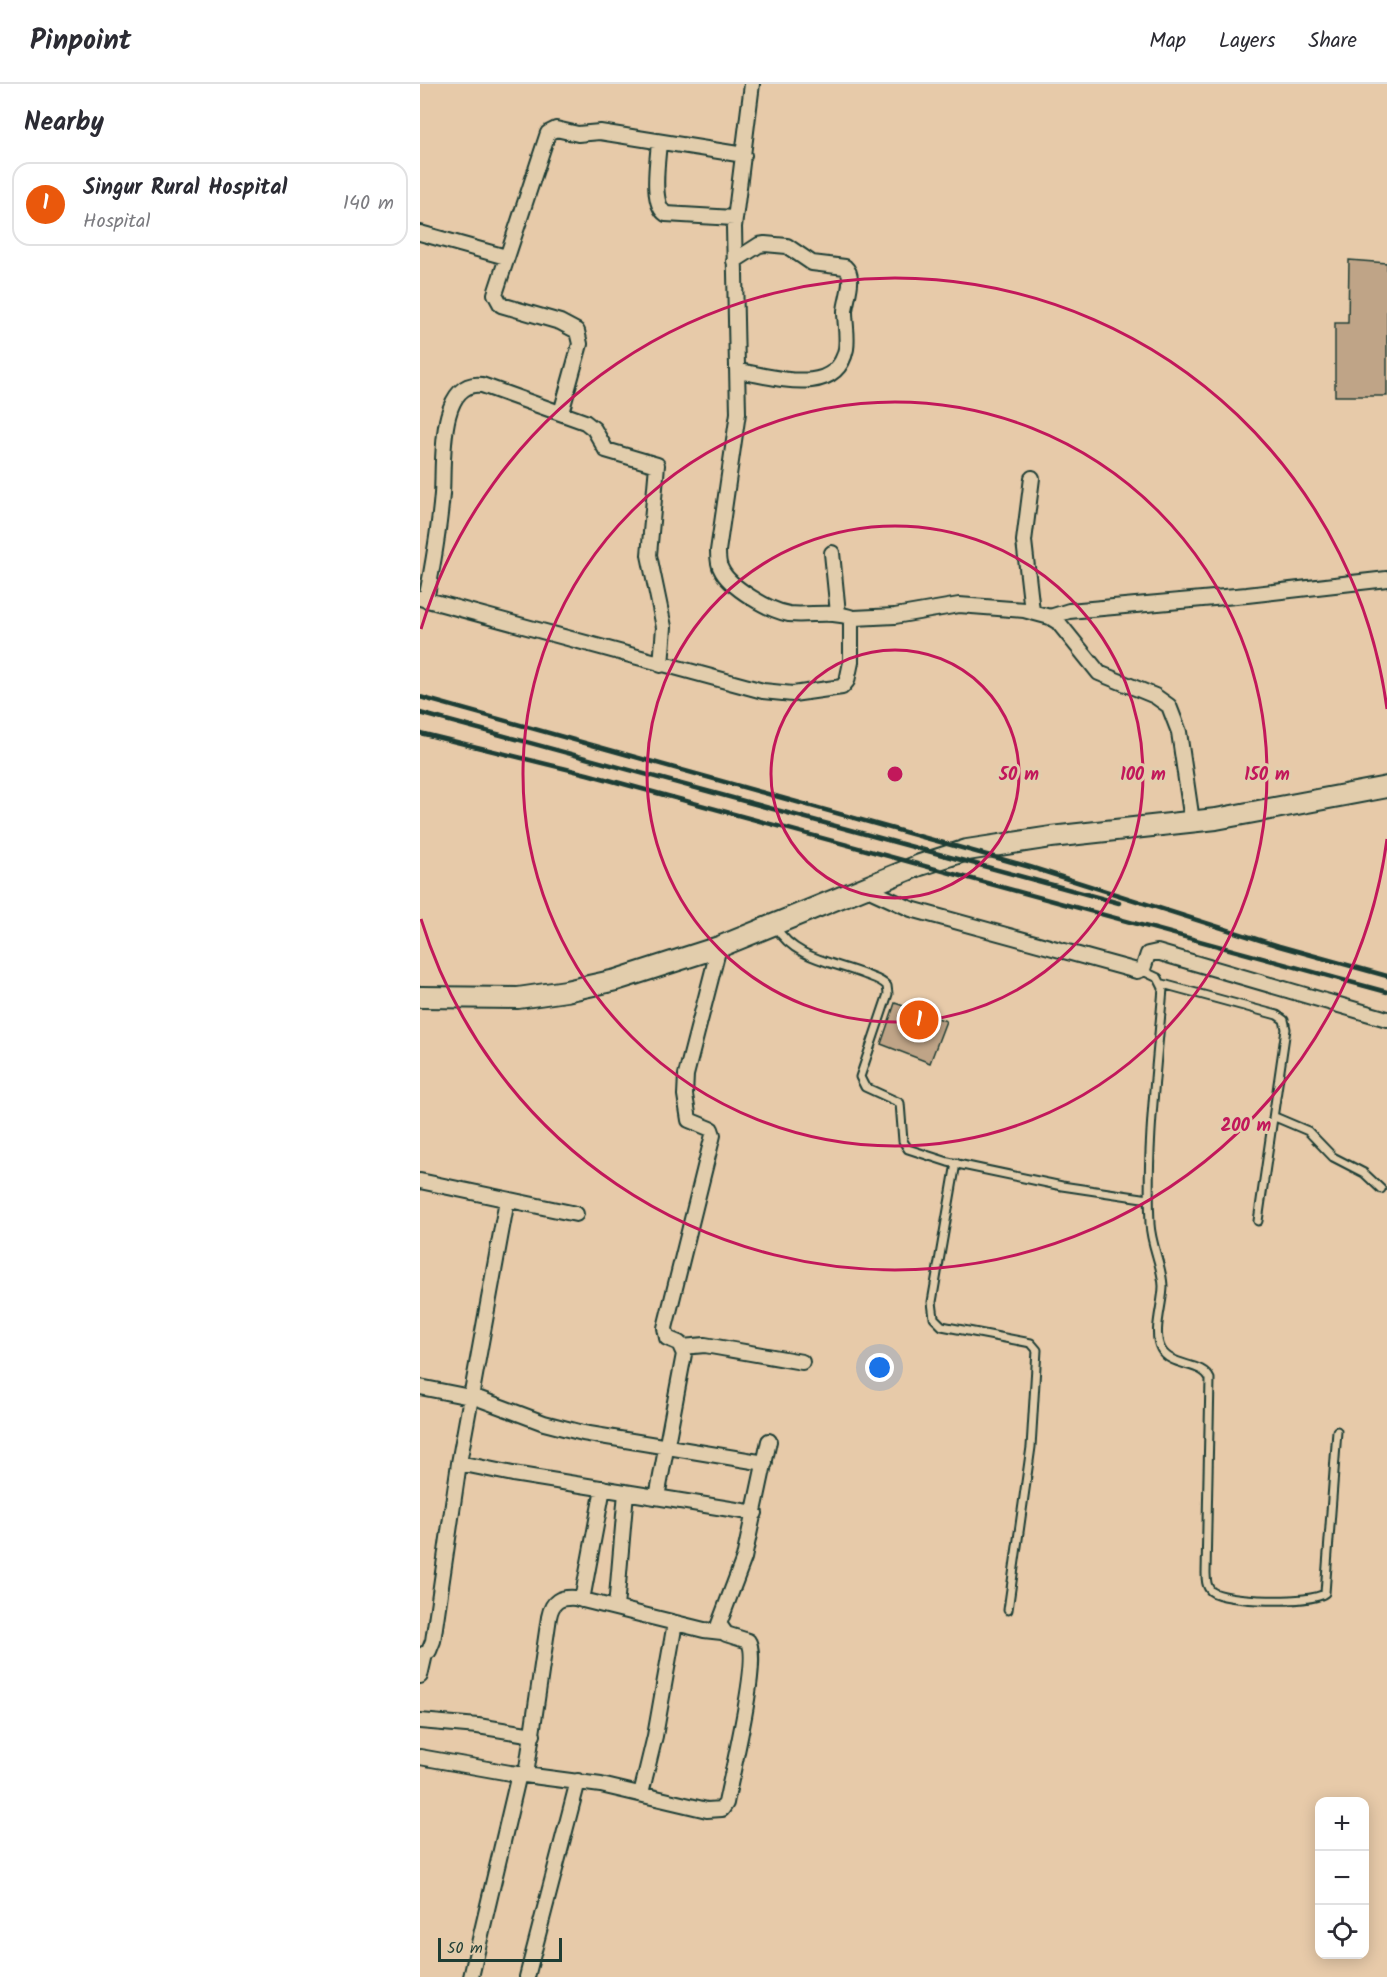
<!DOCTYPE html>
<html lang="en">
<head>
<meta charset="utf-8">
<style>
	body { margin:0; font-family:Kalam,sans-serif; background:#f7f7f7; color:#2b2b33 }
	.controls { position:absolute; right:18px; bottom:18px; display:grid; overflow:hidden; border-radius:12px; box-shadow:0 3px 15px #0003 }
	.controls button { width:54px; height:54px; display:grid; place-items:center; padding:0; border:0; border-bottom:2px solid #e1e1e2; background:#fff; color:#2b2b33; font:30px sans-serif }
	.scale { position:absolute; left:18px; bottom:15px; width:124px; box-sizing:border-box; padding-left:6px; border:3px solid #1f3d34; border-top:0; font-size:16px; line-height:21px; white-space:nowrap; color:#1f3d34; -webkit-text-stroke:4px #e2cdac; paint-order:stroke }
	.you { position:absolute; left:460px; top:1284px; width:21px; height:21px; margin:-15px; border:4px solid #fff; border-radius:50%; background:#1a73e8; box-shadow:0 0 0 9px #1a73e833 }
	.badge { display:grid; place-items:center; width:39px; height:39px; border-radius:50%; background:#ea580c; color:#fff; font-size:20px; font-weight:700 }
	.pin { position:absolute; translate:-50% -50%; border:3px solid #fff; box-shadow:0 2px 6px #0006 }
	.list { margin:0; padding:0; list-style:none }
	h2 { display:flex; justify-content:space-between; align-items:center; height:78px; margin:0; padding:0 24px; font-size:26px }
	h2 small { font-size:20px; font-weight:400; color:#7c7c81 }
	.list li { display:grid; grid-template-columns:39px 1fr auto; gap:18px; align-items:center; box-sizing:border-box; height:84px; margin:0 12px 12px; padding:0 12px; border:2px solid #e1e1e2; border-radius:18px }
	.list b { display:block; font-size:22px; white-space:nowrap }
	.list p { margin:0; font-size:20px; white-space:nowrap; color:#7c7c81 }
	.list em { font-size:20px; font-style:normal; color:#7c7c81 }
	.icon { flex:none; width:33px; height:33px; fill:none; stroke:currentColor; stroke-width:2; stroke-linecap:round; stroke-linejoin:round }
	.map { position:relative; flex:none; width:967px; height:1893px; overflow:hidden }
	header { display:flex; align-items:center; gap:36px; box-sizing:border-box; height:84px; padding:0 30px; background:#fff; border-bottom:2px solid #e1e1e2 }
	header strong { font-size:28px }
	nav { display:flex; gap:33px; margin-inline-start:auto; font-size:21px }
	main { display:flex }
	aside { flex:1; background:#fff }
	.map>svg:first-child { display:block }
</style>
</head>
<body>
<header>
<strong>Pinpoint</strong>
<nav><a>Map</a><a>Layers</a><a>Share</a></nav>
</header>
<main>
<aside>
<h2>Nearby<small></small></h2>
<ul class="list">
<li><span class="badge">1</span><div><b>Singur Rural Hospital</b><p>Hospital</p></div><em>140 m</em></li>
</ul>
</aside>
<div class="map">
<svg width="967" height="1893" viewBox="0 0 967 1893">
	<rect width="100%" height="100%" fill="#e7caa9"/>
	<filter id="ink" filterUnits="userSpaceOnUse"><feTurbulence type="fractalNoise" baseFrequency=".0167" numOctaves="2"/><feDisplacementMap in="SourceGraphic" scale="12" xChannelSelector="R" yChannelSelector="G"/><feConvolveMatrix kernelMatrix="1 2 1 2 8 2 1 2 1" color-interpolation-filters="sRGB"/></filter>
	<g filter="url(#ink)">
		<path fill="#bfa487" stroke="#1f3d34" stroke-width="1.5" d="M929,176L967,179V312H915V239H928Z
			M475,919L526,937L510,979L461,960Z"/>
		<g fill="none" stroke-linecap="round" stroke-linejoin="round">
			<defs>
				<path id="service" d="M356,843C374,875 414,878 446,891C454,894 462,896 467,902L468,910L440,993L445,1003L480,1019L483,1057L488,1065L528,1078L642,1102L729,1115
					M721,886L738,894L743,904C737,982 726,1061 730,1140C731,1161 742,1181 743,1202C743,1221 732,1248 741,1265C751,1284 782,1277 790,1295L786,1489C786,1495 786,1502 791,1507C804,1518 893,1520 905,1509L917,1347
					M743,900L857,931L864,936L866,945L838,1137
					M855,1033L888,1047L913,1073L944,1089L961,1105
					M536,1079L512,1218L514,1234L522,1242L611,1259L617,1266L611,1363L588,1526"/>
				<path id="minor" d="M332,0L314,143L318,329L298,467C298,473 298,480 301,485C309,503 350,527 369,530C391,532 412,526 433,534
					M239,58C238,75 230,120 246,130L314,134
					M0,149L86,173
					M314,177L339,161L345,160L367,162L392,179L425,183C436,193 426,214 425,227C425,240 428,252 426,265C416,315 352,292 318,287
					M141,329L160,260L157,247L140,238L81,221L75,210L128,49L136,45L158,50L180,48L324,71
					M612,394L604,457L612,527
					M412,469L418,529
					M0,514L343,607L373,610L422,603L427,597L431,578V537L434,534L475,532L539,521L604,526L630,533L638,538L679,589L735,612L749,622L759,648L772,737
					M6,516C13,481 19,446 22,410C24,382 17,295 62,301L165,338L174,345L186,366L237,381L229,471L244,543L241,581
					M630,533L649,527L827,511L967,495
					M445,804L491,825L717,887L723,885L728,870L737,868L967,935
					M0,1097L156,1130
					M262,1263L285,1261L382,1278
					M0,1303L60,1315L124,1339L163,1349L345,1379
					M39,1379L93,1390L335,1429
					M237,1413L264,1270L259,1259L247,1254L245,1244L293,1051L291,1045L269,1036L265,1011L266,991L299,863
					M162,1516L183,1404
					M196,1524L206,1408
					M0,1572L9,1567L13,1557L39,1379L87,1116
					M0,1592L5,1570
					M0,1637L58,1642L113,1651
					M0,1673L90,1689L181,1701L287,1726L302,1725L306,1719C311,1693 341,1573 328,1557L306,1550L299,1540L324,1474L349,1357
					M106,1691L129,1533C132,1517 140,1513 155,1514L284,1546L302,1548
					M221,1710L235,1652L255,1539
					M51,1893L99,1690
					M107,1893L158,1697"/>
				<path id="secondary" d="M0,913L98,914L146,907L196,896L299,863L500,781L547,766L631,753L796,735L967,703"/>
			</defs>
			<use href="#service" stroke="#1f3d34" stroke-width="11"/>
			<use href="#minor" stroke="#1f3d34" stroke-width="18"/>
			<use href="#secondary" stroke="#1f3d34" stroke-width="24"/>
			<use href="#service" stroke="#e2cdac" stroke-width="7"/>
			<use href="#minor" stroke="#e2cdac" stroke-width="14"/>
			<use href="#secondary" stroke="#e2cdac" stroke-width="20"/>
			<path stroke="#1f3d34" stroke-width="4.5" d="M0,613L610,783L859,862L967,892
				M0,629L699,819
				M0,649L167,690L967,908"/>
		</g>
	</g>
	<g fill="none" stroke="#c2185b" stroke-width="3">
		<circle cx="475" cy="690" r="124"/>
		<circle cx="475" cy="690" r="248"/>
		<circle cx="475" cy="690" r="372"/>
		<path d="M967 755A496 496 0 0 1 1 835M1 545A496 496 0 0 1 967 625"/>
	</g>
	<circle cx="475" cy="690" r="9" fill="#c2185b" stroke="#e2cdac" stroke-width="3"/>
	<g font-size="18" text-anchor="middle" font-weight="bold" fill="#c2185b" stroke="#e2cdac" stroke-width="6" stroke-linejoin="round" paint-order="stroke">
		<text x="599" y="696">50 m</text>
		<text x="723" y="696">100 m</text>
		<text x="847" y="696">150 m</text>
		<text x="826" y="1047">200 m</text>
	</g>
</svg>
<div class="controls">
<button>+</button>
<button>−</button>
<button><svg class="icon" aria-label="locate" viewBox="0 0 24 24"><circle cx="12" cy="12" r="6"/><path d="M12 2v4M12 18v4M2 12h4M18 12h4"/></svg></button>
</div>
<div class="scale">50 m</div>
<div class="you"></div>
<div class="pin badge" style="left:499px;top:936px">1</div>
</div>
</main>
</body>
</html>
